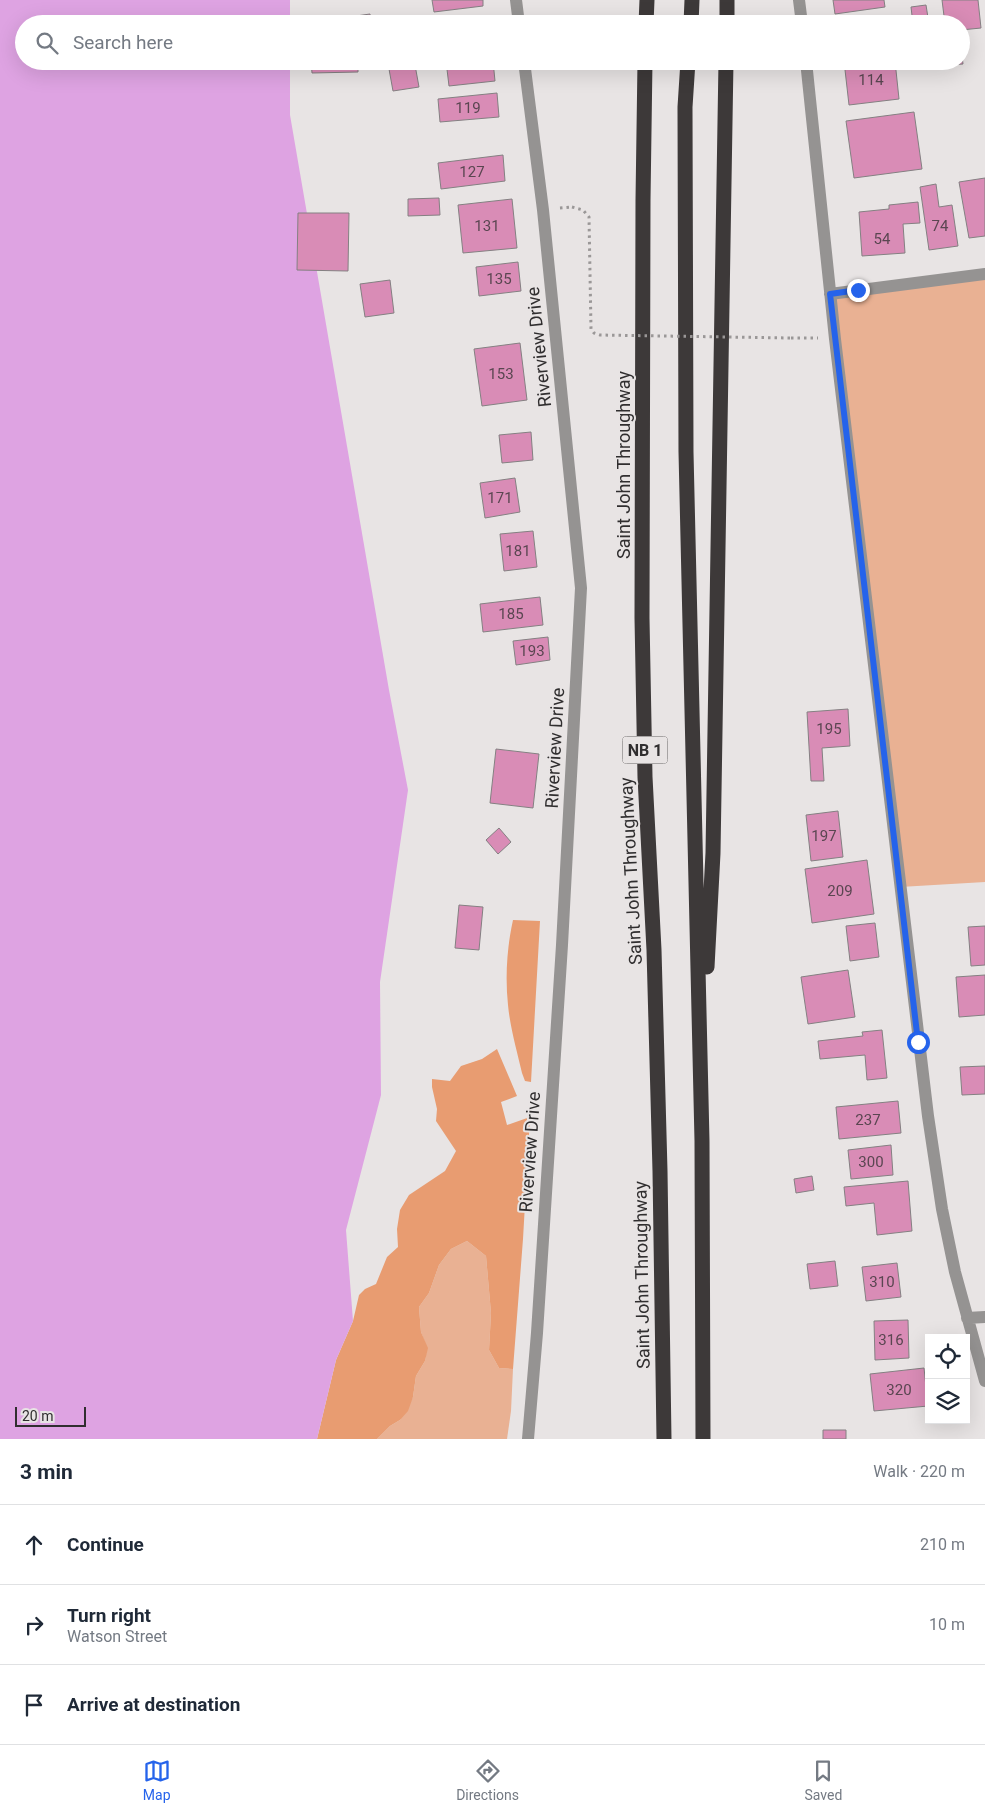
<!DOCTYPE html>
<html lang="en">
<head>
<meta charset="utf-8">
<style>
	body { margin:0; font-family:Roboto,sans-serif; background:#f2f2f3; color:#1f2937 }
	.controls { position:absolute; right:15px; bottom:15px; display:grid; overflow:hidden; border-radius:0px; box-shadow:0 5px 20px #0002 }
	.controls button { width:45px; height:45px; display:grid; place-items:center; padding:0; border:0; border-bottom:1px solid #e0e1e3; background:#fff; color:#1f2937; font:25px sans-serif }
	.scale { position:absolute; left:15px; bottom:12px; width:71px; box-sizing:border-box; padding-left:5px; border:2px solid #302e2f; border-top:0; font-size:14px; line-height:18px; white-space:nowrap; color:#302e2f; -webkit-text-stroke:4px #e8e4e4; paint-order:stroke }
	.stop { position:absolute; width:15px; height:15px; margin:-11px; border:4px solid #2563eb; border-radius:50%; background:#fff }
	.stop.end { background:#2563eb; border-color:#fff; box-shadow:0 1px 5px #0008 }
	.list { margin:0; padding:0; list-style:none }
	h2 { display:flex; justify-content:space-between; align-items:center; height:65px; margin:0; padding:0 20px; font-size:21px }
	h2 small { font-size:16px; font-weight:400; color:#747a83 }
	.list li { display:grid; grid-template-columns:32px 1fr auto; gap:15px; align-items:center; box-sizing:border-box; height:80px; padding:0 20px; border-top:1px solid #e0e1e3 }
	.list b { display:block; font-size:19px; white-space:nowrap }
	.list p { margin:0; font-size:16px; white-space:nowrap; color:#747a83 }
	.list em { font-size:16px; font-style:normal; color:#747a83 }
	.icon { flex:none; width:28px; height:28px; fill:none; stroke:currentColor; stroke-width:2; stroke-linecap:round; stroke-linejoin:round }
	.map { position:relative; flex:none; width:985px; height:1439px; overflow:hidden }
	.search { position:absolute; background:#fff; box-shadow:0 5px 20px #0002; left:15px; right:15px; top:15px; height:55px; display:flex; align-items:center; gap:12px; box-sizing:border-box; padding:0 18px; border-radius:28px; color:#747a83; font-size:19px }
	.sheet { height:305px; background:#fff }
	nav { display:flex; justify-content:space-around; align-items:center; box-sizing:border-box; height:70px; border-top:1px solid #e0e1e3; background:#fff; font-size:14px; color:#747a83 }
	nav a { display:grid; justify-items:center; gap:2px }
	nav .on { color:#2563eb }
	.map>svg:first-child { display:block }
</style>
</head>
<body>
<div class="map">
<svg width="985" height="1439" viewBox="0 0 985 1439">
	<rect width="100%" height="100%" fill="#e8e4e4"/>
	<path fill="#e9b193" d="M985,274V882L900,887L830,294Z
		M467,1241L486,1256L491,1313L489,1350L499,1368L513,1369L511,1411L507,1439H377L390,1426L400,1420L413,1397L416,1376L425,1361L427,1348L421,1332L419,1307L429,1293L439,1265L451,1249Z"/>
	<path fill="#e89c71" d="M513,920L540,921L531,1082L525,1081L522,1073C517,1051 510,1027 508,1005C505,977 507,947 513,920Z
		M497,1049L517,1096L501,1102L507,1125L530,1117L523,1239L513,1369L499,1368L489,1350L491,1313L486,1256L467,1241L451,1249L439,1265L429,1293L419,1307L421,1332L428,1348L425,1361L416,1376L413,1397L408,1411L400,1420L390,1426L377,1439H317L336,1360L353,1321L359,1295L365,1289L376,1284L387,1257L398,1247L397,1229L400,1210L409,1195L445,1171L456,1151L436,1121L437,1109L432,1087V1079L450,1081L461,1066L482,1059Z"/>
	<path fill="#dea3e2" d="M0,0H290V24H24V61H290V115L389,690L408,790L380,982L381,1095L346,1230L353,1321L336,1360L317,1439H0Z"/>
	<path fill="#d98cb6" stroke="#848082" d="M432,0H483V6L434,12Z
		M833,0H884L885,7L835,14Z
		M942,0H978L981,28L961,30V24H945Z
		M926,5L929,24H913L911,7Z
		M370,14L371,24H357L356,16Z
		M486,18L487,24H412Z
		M961,47L963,64L949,65V61H961Z
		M311,61H358V72L312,73Z
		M446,61H493L495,81L449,86Z
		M844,61H895L899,99L849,105Z
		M415,65L419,87L393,91L389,69Z
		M497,93L499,117L440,122L438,99Z
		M914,112L922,169L854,178L846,121Z
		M503,155L505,181L441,189L438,163Z
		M985,178V236L969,238L959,182Z
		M936,184L939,207L952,205L958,246L929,250L920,187Z
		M439,198L440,215L408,216V199Z
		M512,199L517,248L463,253L458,205Z
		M918,202L920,223L903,224L905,253L862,256L859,212L889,209V205Z
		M298,213H349L348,271L297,270Z
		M518,262L521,291L479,296L476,267Z
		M390,280L394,313L365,317L360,284Z
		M520,343L527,400L482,406L474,349Z
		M531,432L533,460L502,463L499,435Z
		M515,478L520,512L485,518L480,483Z
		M533,531L537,567L504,571L500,534Z
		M540,597L543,625L483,632L480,604Z
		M548,637L550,660L516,665L513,641Z
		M848,709L850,746L822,748L824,781H811L807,712Z
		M496,749L539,754L533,808L490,803Z
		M838,811L843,857L811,861L806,815Z
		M499,828L511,842L498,854L486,840Z
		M867,860L874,914L812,923L805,869Z
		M459,905L483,907L479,950L455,948Z
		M875,923L879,957L850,961L846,926Z
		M985,926V965L971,966L968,927Z
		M848,970L855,1017L808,1024L801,977Z
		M985,975V1015L959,1017L956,977Z
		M882,1030L887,1078L867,1080L865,1055L820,1059L818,1041L863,1036L862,1032Z
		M985,1066V1094L962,1095L960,1067Z
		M898,1101L901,1133L839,1139L836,1107Z
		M891,1145L893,1175L851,1179L848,1150Z
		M812,1176L814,1190L796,1193L794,1179Z
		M908,1181L912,1231L877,1235L874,1203L846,1206L844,1187Z
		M835,1261L838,1286L810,1289L807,1264Z
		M897,1263L901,1297L866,1301L862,1267Z
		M908,1320L909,1358L875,1360L874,1321Z
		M924,1368L928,1406L874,1411L870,1374Z
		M823,1430H846V1439H823Z"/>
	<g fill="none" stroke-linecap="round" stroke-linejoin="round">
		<path stroke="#9a9797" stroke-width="3" stroke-dasharray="2.5 4" stroke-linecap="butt" d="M560,208L572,207
			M791,338H818"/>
		<path stroke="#959392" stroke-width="12" d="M516,0L519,24
			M799,0L802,24
			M524,61L543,210L581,588L562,945L537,1333L528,1439
			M806,61L835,339L928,1116L942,1209L955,1272L985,1381
			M830,294L985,274
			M967,1318L985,1317"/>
		<path stroke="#3d3939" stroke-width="15" d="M646,24L647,0
			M691,24L692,0
			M727,24V0
			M645,61L643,200L642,618L645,777L654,950L660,1171L664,1439
			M688,61L685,107L686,452L702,1141L703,1439
			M707,967L713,853L726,61"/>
		<path stroke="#9a9797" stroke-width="3" stroke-dasharray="2.5 4" stroke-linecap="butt" d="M572,207L583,210L589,217L591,329L594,333L600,335L791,338"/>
	</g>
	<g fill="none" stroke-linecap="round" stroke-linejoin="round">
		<path stroke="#2563eb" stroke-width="6" d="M858,290L830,294L918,1042"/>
	</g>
	<g text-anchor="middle" stroke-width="4" stroke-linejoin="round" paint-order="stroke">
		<g font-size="15" fill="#5a4651">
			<text x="871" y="85">114</text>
			<text x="468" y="113">119</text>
			<text x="472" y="177">127</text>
			<text x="487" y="231">131</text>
			<text x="940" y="231">74</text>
			<text x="882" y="244">54</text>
			<text x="499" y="284">135</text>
			<text x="501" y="379">153</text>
			<text x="500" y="503">171</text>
			<text x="518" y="556">181</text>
			<text x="511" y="619">185</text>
			<text x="532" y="656">193</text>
			<text x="829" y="734">195</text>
			<text x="824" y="841">197</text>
			<text x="840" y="896">209</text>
			<text x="868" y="1125">237</text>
			<text x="871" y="1167">300</text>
			<text x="882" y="1287">310</text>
			<text x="891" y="1345">316</text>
			<text x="899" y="1395">320</text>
		</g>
		<rect fill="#e8e4e4" stroke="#676565" stroke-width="1" x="622.5" y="736.5" width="45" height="27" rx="4"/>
		<g font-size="16" font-weight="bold" fill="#302e2f">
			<text x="645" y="756">NB 1</text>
		</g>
		<g font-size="18" fill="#302e2f" stroke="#e8e4e4">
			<text transform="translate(539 347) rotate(-96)" y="6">Riverview Drive</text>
			<text transform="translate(624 465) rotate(-90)" y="6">Saint John Throughway</text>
			<text transform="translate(555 748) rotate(-87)" y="6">Riverview Drive</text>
			<text transform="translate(631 871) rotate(-93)" y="6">Saint John Throughway</text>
			<text transform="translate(530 1152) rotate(-86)" y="6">Riverview Drive</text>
			<text transform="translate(642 1275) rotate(-91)" y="6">Saint John Throughway</text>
		</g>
	</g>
</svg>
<div class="controls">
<button><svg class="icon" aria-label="locate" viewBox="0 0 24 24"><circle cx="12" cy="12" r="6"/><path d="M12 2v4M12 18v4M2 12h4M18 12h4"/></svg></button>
<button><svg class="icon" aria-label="layers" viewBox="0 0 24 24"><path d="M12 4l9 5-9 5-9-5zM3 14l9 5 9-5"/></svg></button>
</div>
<div class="scale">20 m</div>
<div class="stop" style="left:918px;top:1042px"></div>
<div class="stop end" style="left:858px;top:290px"></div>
<div class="search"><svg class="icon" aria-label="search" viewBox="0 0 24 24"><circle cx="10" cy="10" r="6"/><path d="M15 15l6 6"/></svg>Search here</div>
</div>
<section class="sheet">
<h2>3 min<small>Walk · 220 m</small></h2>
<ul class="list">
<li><svg class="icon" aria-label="ahead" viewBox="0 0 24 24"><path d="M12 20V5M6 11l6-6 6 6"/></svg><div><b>Continue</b></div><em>210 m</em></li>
<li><svg class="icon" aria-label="right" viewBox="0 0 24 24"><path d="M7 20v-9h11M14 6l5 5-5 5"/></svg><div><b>Turn right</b><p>Watson Street</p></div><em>10 m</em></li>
<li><svg class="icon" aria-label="arrive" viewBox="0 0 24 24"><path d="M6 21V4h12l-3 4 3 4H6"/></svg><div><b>Arrive at destination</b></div></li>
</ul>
</section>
<nav>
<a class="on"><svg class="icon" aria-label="map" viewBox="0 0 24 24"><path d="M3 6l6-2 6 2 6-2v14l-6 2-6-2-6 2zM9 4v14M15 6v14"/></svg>Map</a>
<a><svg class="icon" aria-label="directions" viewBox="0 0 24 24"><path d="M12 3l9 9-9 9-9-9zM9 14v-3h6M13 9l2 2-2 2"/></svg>Directions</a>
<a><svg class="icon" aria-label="saved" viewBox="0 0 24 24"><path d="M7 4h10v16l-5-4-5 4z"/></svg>Saved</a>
</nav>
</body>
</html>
